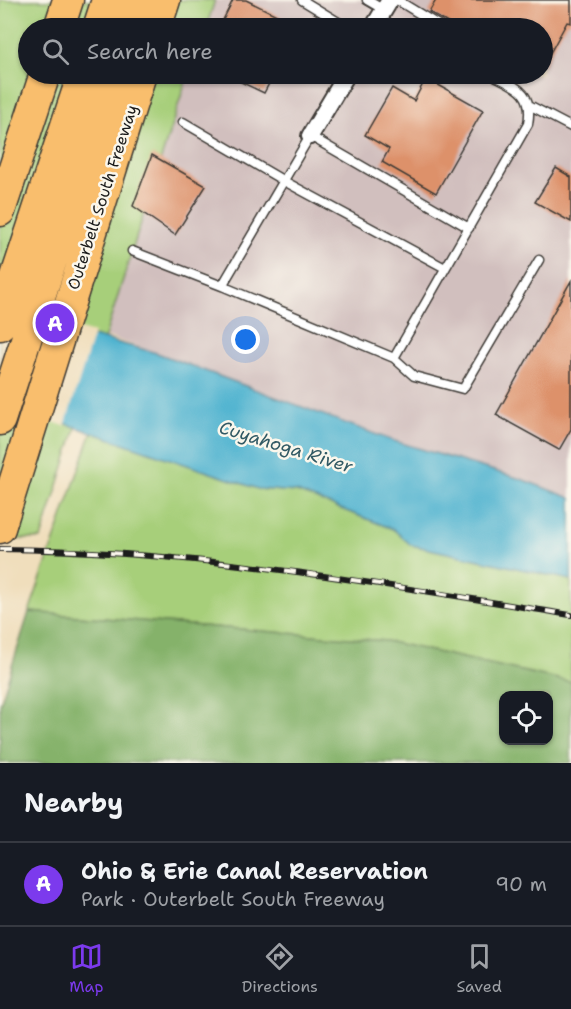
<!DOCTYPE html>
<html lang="en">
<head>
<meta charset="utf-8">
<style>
	body { margin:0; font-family:"Shantell Sans",sans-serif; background:#242831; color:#f1f3f6 }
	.controls { position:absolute; right:18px; bottom:18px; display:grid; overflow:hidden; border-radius:12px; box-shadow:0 2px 4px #0004 }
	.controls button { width:54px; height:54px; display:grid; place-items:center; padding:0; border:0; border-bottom:2px solid #363941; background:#171b24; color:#f1f3f6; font:30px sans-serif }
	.you { position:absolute; left:246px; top:340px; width:21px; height:21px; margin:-15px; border:4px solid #fff; border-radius:50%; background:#1a73e8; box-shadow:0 0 0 9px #1a73e833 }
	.badge { display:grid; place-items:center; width:39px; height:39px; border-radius:50%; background:#7c3aed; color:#fff; font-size:20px; font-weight:700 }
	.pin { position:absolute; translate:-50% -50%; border:3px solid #fff; box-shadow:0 2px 6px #0006 }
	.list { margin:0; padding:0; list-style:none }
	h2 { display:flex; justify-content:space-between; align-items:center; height:78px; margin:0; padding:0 24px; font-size:26px }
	h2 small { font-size:20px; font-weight:400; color:#9ea1a6 }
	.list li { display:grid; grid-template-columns:39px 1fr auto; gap:18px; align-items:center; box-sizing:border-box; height:84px; padding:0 24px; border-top:2px solid #363941 }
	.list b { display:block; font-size:22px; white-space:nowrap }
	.list p { margin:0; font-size:20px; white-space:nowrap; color:#9ea1a6 }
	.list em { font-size:20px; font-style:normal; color:#9ea1a6 }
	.icon { flex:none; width:33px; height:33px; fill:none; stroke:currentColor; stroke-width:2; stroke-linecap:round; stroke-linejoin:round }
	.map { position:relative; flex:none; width:571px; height:763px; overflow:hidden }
	.search { position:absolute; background:#171b24; box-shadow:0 2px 4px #0004; left:18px; right:18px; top:18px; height:66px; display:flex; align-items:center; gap:15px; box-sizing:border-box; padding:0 21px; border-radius:33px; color:#9ea1a6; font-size:22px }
	.sheet { height:162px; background:#171b24 }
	nav { display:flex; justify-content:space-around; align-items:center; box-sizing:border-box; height:84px; border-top:2px solid #363941; background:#171b24; font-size:16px; color:#9ea1a6 }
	nav a { display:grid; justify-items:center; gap:3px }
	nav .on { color:#7c3aed }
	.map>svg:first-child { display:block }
</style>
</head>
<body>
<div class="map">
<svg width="571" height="763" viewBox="0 0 571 763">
	<rect width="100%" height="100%" fill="#fbf7ec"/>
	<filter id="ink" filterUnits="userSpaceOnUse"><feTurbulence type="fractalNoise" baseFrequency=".0167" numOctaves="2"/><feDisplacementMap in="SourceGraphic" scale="12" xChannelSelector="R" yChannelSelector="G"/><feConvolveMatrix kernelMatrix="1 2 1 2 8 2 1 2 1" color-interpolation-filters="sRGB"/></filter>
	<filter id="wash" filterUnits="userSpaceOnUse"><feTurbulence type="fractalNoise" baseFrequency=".008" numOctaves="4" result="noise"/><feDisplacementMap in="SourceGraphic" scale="24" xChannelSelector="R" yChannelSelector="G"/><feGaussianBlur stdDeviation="1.35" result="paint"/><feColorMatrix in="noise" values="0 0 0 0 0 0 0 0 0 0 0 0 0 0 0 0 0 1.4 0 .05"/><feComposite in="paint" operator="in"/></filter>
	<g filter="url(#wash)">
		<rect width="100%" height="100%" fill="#f0debc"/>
		<path fill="#d1bfbe" d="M165,0H571V498L521,479L391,440L157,353L62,322L141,74H542V28H156Z"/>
		<path fill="#a7cf7a" stroke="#62764b" stroke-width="1.5" d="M0,0H215L206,28H28V74H188L41,539H0Z
			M92,432L258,489L297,492L393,529L412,545L571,580V682L386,641L29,612Z"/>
		<path fill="#85b26a" stroke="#506743" stroke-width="1.5" fill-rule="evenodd" d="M29,612L386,641L571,682V763H0V704ZM504,696H548V740H504Z"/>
		<path fill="#51b4d0" stroke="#366876" stroke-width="1.5" d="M36,321L157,353L391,440L521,479L571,498V580L411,545L393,529L297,492L258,489L8,404Z"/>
		<path fill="#f0debc" d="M0,307L94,333L65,426L0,405Z"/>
		<g id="blocks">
			<path fill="#dd916b" d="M233,0H246L303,28H219Z
				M436,0H571V23L567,22L543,66V28H456L429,12Z
				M224,74H274L264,93Z
				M426,78L483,110L436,193L382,162L389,149L365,135L392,88L414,101Z
				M152,155L206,186L175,235L133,206Z
				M556,168L571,177V222L535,202Z
				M571,281V429L559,450L496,415Z"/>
		</g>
	</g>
	<g filter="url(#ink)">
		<use href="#blocks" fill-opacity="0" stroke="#3c3934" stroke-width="1.5"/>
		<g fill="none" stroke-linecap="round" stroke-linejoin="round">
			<defs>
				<path id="service" d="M302,0L348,28
					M367,0L384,10
					M397,0L443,28
					M531,106L571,127
					M183,122L284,181L445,268
					M132,251L222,286L310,136L469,228
					M222,286L394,358L528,124C534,91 516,87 491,74
					M394,358L414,376L463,389L539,260"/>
				<path id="minor" d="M373,28L390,0
					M310,136L347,74"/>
				<path id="motorway" d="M59,28L68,0
					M98,28L107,0
					M126,28L135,0
					M156,28L165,0
					M0,211L45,74
					M0,325L83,74
					M0,420L112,74
					M0,528L141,74"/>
			</defs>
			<use href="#service" stroke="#3c3934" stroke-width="11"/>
			<use href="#minor" stroke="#3c3934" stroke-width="20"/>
			<use href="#motorway" stroke="#3c3934" stroke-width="33"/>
			<use href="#service" stroke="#fff" stroke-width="8"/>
			<use href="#minor" stroke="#fff" stroke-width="16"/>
			<use href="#motorway" stroke="#f9be6d" stroke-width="30"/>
			<defs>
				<path id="rail" d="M0,549C192,550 382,584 571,615"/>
			</defs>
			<use href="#rail" stroke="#1c1c1c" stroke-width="6"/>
			<use href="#rail" stroke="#fbf7ec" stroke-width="4" stroke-dasharray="11" stroke-linecap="butt"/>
		</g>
	</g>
	<g text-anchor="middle" stroke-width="5" stroke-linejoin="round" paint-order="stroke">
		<g font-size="16" fill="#1c1c1c" stroke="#fbf7ec">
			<text transform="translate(102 197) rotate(-72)" y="6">Outerbelt South Freeway</text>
		</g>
		<g font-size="18" font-style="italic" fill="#315964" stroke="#fbf7ec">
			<text transform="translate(286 447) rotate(17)" y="6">Cuyahoga River</text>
		</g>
	</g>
</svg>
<div class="controls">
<button><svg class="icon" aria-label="locate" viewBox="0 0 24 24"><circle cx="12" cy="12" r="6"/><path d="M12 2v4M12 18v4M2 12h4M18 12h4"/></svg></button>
</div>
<div class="you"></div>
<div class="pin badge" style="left:55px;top:323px">A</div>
<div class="search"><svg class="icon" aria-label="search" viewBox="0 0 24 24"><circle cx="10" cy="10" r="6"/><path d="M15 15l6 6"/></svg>Search here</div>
</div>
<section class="sheet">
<h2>Nearby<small></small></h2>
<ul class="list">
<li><span class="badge">A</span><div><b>Ohio &amp; Erie Canal Reservation</b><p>Park · Outerbelt South Freeway</p></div><em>90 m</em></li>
</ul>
</section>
<nav>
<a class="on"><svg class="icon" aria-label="map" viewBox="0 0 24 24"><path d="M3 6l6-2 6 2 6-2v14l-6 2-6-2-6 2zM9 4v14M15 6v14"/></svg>Map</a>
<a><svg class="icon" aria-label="directions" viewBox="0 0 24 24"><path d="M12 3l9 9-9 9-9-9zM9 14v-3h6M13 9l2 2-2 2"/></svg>Directions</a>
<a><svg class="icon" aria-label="saved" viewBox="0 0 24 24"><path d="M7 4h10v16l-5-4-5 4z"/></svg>Saved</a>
</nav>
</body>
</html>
